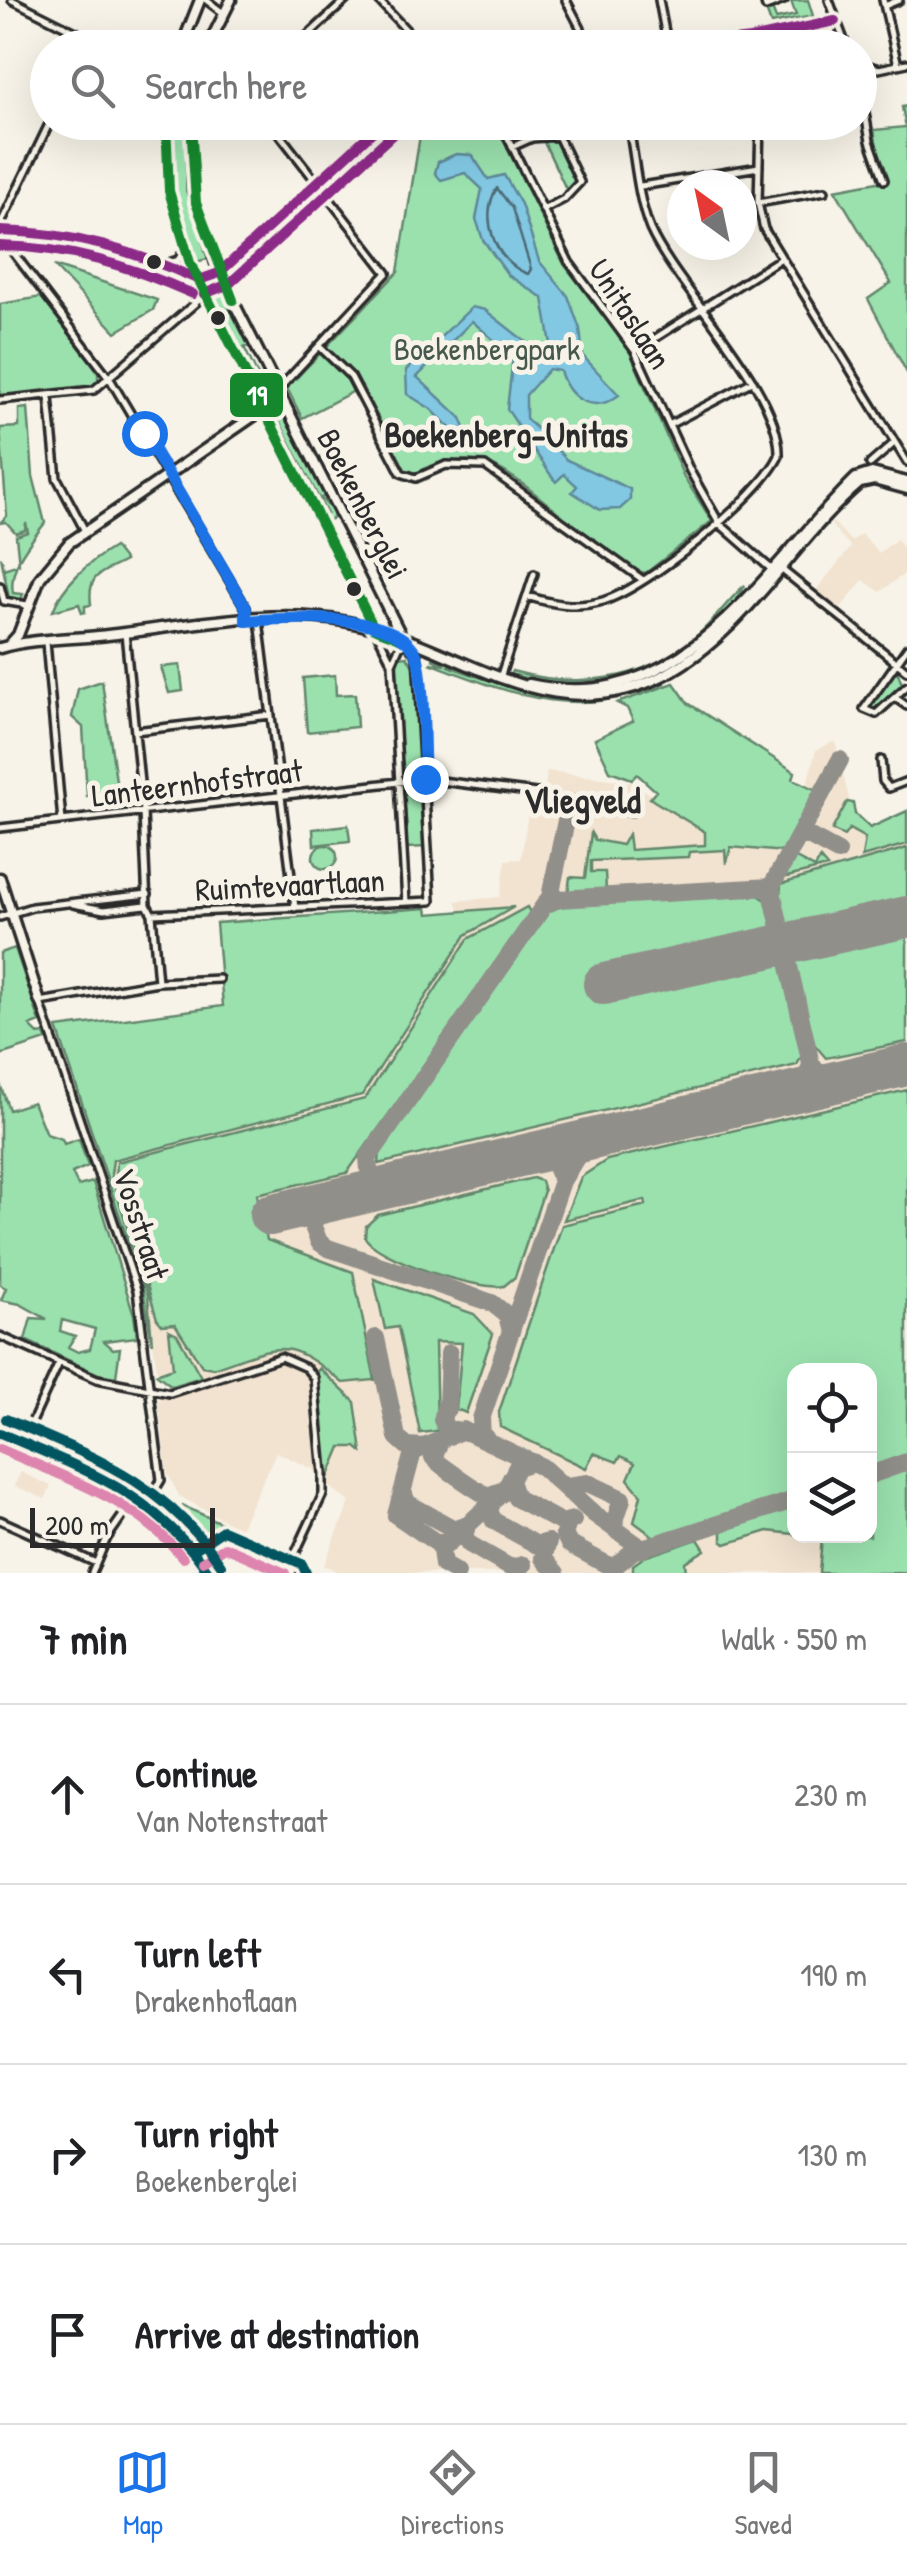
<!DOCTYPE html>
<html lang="en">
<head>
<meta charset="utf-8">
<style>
	body { margin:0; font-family:"Patrick Hand",sans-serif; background:#f2f2f2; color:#202124 }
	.controls { position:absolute; right:30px; bottom:30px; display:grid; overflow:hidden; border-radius:20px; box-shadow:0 10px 40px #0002 }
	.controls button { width:90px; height:90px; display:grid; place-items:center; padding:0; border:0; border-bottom:2px solid #e0e0e0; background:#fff; color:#202124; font:50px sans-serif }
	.compass { position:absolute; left:667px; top:170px; width:90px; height:90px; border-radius:50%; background:#fff; box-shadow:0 10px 40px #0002; rotate:327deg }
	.scale { position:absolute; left:30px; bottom:25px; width:185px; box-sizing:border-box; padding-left:10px; border:5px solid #2b2b2b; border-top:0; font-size:28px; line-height:35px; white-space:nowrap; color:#2b2b2b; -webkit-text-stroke:8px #f7f3e8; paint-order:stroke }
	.stop { position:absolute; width:30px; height:30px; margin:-22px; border:8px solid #1a73e8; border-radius:50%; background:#fff }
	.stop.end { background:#1a73e8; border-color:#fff; box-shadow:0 2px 10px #0008 }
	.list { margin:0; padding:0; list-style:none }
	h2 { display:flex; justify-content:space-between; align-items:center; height:130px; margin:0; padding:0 40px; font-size:42px }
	h2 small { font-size:32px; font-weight:400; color:#757577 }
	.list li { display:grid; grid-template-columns:65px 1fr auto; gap:30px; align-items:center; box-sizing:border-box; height:180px; padding:0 40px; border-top:2px solid #e0e0e0 }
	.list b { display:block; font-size:38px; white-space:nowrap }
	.list p { margin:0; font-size:32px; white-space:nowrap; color:#757577 }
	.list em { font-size:32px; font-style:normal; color:#757577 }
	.icon { flex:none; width:55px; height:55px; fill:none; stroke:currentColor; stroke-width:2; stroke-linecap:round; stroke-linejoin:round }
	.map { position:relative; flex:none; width:907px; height:1573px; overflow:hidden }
	.search { position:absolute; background:#fff; box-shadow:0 10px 40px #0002; left:30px; right:30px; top:30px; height:110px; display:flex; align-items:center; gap:25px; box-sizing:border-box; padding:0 35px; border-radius:55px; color:#757577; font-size:38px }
	.sheet { height:850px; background:#fff }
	nav { display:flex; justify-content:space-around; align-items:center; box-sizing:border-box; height:140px; border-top:2px solid #e0e0e0; background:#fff; font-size:28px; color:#757577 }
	nav a { display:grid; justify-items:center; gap:5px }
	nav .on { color:#1a73e8 }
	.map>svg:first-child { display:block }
</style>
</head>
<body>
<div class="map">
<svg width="907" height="1573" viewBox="0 0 907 1573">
	<rect width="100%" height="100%" fill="#f7f3e8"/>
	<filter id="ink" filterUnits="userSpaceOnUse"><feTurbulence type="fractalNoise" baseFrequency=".01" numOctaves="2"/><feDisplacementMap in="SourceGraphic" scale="20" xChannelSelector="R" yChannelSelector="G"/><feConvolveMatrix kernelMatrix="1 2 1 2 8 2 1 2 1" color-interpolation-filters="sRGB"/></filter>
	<g filter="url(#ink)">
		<path fill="#f2e3d0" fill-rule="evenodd" d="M833,522L851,541L862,534L879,553L897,539L907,554V572L880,592L863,580L840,609L816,590L851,547L831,525Z
			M835,741L850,803L869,827L907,811V1573H340L324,1565L350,1502L329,1486L319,1389L309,1361L279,1352L172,1386L158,1376L146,1299L104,1156L476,912L461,913L456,901L500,897L506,860L521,859L530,799L543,800L547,771L633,782L684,818L807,784L816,750ZM794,1370H870V1536H794Z
			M276,1363L300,1367L314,1386L319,1472L276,1452L240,1529L179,1496L167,1472L158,1400Z
			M21,1472L51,1486L45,1499L14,1486Z"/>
		<path fill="#9be1ae" stroke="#63866c" stroke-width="2.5" fill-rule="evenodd" d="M808,0L813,16L771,24L766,10L772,8L776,19L796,15L791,1Z
			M907,106V373L868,299L891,283L835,190L883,181L874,130L906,127L902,107Z
			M169,123H188L190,186L211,258L192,263L170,186Z
			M422,123H495L564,264L629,350L684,477L712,521L646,573C605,565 532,479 488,464C449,451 428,478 407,473L362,387L302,418L287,388L398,272Z
			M555,139L577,181L567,191L543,140Z
			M54,266L157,300L153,310L116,332Z
			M223,293L250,346L244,347L263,386L257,390L208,296Z
			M41,297L98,371V382L86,389L0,397V304Z
			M282,407L326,496L321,498L337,516L325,522L321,516L327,514L278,419L274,421L270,414Z
			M28,408L33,476L45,523C29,544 8,567 13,593L23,594L21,600L9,598L1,557L4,569L19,564L16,536L28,532L26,523L25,530L16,533L6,522L0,523L7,516L0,428L19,427V409Z
			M114,547L125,561C103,573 87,572 91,605L85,606V612L82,613L79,604L53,611C62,585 90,561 114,547Z
			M745,585C705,668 593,703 511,674L512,671C577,689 644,682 697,636C714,621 729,599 745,585Z
			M407,656L414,668L420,774L403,775L396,669L399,657Z
			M432,659L452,662L449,666C523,694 587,714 664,680L665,683C575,721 517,696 430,663L446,665Z
			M180,665L183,691L169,693L161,667Z
			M896,668L902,684L872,711L867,707Z
			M335,675L336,695L355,694L357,727L307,732L303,678Z
			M102,681L117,788L87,796L83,727L72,717L78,689Z
			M674,683L688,703L795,772L793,779L817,790L784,852L731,847L726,864L725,850L689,852L688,857L591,861V872H605L606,890L568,892L570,877L585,878L591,833L595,840L622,845L628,834L630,850L705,845V832L654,801L650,798L656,791L637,774L632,779L610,771L595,739L633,721L627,708L617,703Z
			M421,785L425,847L407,848L403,786Z
			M847,802L853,803L855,814L870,828L907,811V844L862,857L865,838L849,829L844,836L832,830Z
			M348,825L350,841L314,845L313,829Z
			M313 857a12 12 0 1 1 24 0a12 12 0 1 1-24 0Z
			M907,848V1042L826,1058L814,1044L780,896L781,884Z
			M794,857L815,868L820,859L827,867L783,878Z
			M755,893L766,900L803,1053L797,1065L379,1164L380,1149L550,910L565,905Z
			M514,907L466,935L362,1095L113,1160L111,1174L148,1296L152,1343L142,1283L57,1028L223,1006L216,923L427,908L428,914Z
			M527,907L531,914L347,1173L257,1194L267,1240L353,1272L375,1380L343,1383C284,1335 282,1345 213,1368L202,1366L175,1324L162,1325L157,1319L116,1178L117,1162L365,1099L468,939Z
			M15,948L40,1022L30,1026L39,1035L44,1034L46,1040L0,1055V953Z
			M0,1084L9,1110L33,1102L46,1134L62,1139L64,1144L79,1139L88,1166L72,1173L78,1186L93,1182L134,1315L137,1337L104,1341L113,1349L120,1348L116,1377L98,1374L25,1340L31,1318L47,1319L20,1304L1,1300L6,1288L0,1285ZM62,1320L95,1329L90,1349L78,1352L68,1347L75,1336L60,1331Z
			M907,1090V1454L870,1467V1370H794V1493L657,1539L634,1522L641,1495L628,1479L635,1463L621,1456L617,1462L594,1453L586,1468L500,1427L499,1412L562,1225L646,1205L645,1200L564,1220L581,1177L607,1160Z
			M533,1178L541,1181L544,1191L515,1277L504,1286C479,1291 376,1259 365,1237L366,1226L378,1215Z
			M374,1279L474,1314L493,1334L466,1413L456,1409L462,1343L435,1342L437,1431L420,1433L398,1327L385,1329Z
			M169,1330L177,1334L201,1377L172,1386L156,1374L173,1368Z
			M319,1368L355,1402L362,1452L356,1447H341L328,1478L315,1375Z
			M907,1468V1573H819L822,1537L812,1536H870V1481Z
			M183,1506L230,1527L229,1528L202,1536L180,1509Z
			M794,1506V1534L768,1531L726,1544L722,1541V1531Z
			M698,1539L705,1550L685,1562L686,1573H633V1565L644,1557Z"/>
		<path fill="#82c8e3" stroke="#5f8999" stroke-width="2.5" d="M456,154L472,155L488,179L504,175L521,204L539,261L568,296L580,329L583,356L619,395C592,415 569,399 560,371L549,369L526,395V418L567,460L630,489V500L620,509L600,510L572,492L577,486L564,474L556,482L552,477L507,409L513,357L472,321L417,377L461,418L465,428L455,433L431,409L407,394L406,370L472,307L485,310L545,357L552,350L543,298L508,275L483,240L476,219L482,189L465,173L441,180L435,173L438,162Z"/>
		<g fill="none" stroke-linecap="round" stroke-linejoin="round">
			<path stroke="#4e6a75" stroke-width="2.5" d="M497,188L512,208L531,269L528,274C494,262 479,216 497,188Z"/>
			<path stroke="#918f8a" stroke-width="18" d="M801,832L838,852
				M545,905L558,899L771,887
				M811,1064L826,1079H845
				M790,1092L805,1084L811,1064L771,887L840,760
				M532,1154L552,1158L562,1181
				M391,1186L380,1187L370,1180L368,1158L550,897L569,806L580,802L631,809
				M328,1201L312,1224L319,1242L328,1248L492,1303L507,1315L511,1332
				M376,1338L397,1437L407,1446L426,1447
				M447,1401L442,1420L446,1428L470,1433L542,1467L594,1514L643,1549
				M447,1409L449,1353
				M491,1443L482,1435L481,1419L562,1181L577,1156L607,1136
				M439,1444L433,1457C437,1464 477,1490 487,1496L504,1490
				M870,1475L907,1462
				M510,1481L516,1498L562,1523L573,1520
				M567,1486L588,1483L622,1499L614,1524L618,1532
				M404,1494L407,1503L454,1529L468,1524L464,1535L469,1544L511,1568L523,1565
				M493,1501L489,1511L494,1521L537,1545L548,1542L543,1558L556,1573
				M567,1526L564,1534L569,1544L613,1568L633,1551L794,1500
				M450,1541L437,1543L396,1515L413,1452L463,1430
				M457,1573L443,1565L441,1550L505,1490L517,1467L533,1462"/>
			<path stroke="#918f8a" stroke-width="42" d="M604,984L907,917
				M270,1215L907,1065"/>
			<defs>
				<path id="minor" d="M12,0L108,48
					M206,0L222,12
					M378,0L423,48
					M566,0L591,48
					M659,0L668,48
					M764,0L766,7L784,0
					M829,0L847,48
					M883,0L898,65
					M887,5L899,0
					M86,48L91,37
					M303,48V40L346,0
					M671,48L750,39L835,21
					M860,63L879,69L907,63
					M860,85L870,141L884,180
					M50,122L2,221L6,243L110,379L246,608L247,620
					M270,122L387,273L278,390
					M363,122L372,133
					M500,122L569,262L635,351L690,471L720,524L770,568
					M760,122L758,203L764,229L907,462
					M512,147L532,138L558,136L580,182L564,199L543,210
					M641,186L759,167
					M758,203L825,191
					M0,231C72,229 134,250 199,280L219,273L384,122
					M166,264L178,260L184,251
					M319,346L351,377L401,473L416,478L446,465L485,466L643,580
					M635,351L780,259
					M49,397L57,478L85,531
					M0,400L94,390L206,294
					M669,425L753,381
					M870,464L893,444
					M781,569L907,671
					M0,586L4,601L27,605
					M527,596C553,604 575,609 603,601C647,588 760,497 779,456C782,390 676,288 650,229C637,197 635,156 628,122
					M259,620L295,908
					M375,629L392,663L406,902
					M125,633L143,812L147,905L152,914L158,982
					M46,642L62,821
					M907,648L864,709L876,714L907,686
					M500,678L534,574
					M897,699L907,706
					M135,731L271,715
					M881,760L883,781L889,788L907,781
					M0,828L425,779L544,794
					M73,904L104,910L146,905
					M152,914L431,901L417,655L403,639L392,663
					M0,917L32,907L148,894
					M0,1336L97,1379L170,1393L281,1357L306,1368L314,1378L323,1473V1494L294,1556L297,1564
					M23,1442L59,1363
					M148,1502L161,1480L137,1290L40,1002L158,982L219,979
					M0,1520L96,1563
					M195,1549L223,1530L302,1564L306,1573
					M195,1549L223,1539L293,1571
					M92,1573L107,1538L135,1498"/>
				<path id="tertiary" d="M181,48L200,0
					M207,48L231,0
					M166,122L169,191L190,263L374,628
					M191,122L193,191L219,273L403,639
					M9,645L18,635L40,578L69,543L258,413L278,390
					M0,648C30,639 67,639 98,636C178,628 268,606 348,622C460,643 547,736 666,674C746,632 793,540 860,483L874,480L907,489
					M529,684C684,719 761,571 856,478L872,473L907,482
					M0,878L40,1002
					M0,1433C84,1471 161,1489 209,1573"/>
			</defs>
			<use href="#minor" stroke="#2b2b2b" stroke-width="12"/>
			<use href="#tertiary" stroke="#2b2b2b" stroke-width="15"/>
			<use href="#minor" stroke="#f7f3e8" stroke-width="5"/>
			<use href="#tertiary" stroke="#f7f3e8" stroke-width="8"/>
			<defs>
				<path id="bus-1" d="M675,48L750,39L835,21
					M0,231C71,232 134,251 199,280
					M199,280L219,273L383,122"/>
				<path id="bus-2" d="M0,246C69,247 130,266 193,294
					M204,294L229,284L394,133"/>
				<path id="bus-3" d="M166,122L169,191L190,263L374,628L403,639
					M191,122L196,203L233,300"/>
				<path id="bus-4" d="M0,1433C85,1470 155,1493 209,1573
					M195,1549L223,1530L302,1564L306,1573"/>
				<path id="bus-5" d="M0,1449C66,1478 137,1500 183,1558
					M203,1561L225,1547L285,1573"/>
				<path id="bus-6" d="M6,1419C94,1457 165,1482 221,1565"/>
			</defs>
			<use href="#bus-1" stroke="#f7f3e8" stroke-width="18"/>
			<use href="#bus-2" stroke="#f7f3e8" stroke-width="18"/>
			<use href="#bus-3" stroke="#f7f3e8" stroke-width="18"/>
			<use href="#bus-4" stroke="#f7f3e8" stroke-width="18"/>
			<use href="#bus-5" stroke="#f7f3e8" stroke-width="18"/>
			<use href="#bus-6" stroke="#f7f3e8" stroke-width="18"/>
			<use href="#bus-1" stroke="#8c2b87" stroke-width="10"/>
			<use href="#bus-2" stroke="#8c2b87" stroke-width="10"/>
			<use href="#bus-3" stroke="#15882e" stroke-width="10"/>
			<use href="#bus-4" stroke="#005460" stroke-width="10"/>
			<use href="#bus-5" stroke="#dd85ae" stroke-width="10"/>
			<use href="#bus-6" stroke="#005460" stroke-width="10"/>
		</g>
	</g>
	<g fill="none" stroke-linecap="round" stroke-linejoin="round" filter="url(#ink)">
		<path stroke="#1a73e8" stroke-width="12" d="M144,433L246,608V621C286,618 396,611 416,654C425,672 423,754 425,779"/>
	</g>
	<g fill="#2b2b2b" stroke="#f7f3e8" stroke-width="4">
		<circle cx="154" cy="262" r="9"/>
		<circle cx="218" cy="318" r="9"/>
		<circle cx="354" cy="589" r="9"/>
	</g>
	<g text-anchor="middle" stroke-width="10" stroke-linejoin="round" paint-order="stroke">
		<g font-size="32" fill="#2b2b2b" stroke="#f7f3e8">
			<text transform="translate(630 314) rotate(57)" y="11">Unitaslaan</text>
			<text transform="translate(363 504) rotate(63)" y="11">Boekenberglei</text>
			<text transform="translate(197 783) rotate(-7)" y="11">Lanteernhofstraat</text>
			<text transform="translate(290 885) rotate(-3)" y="11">Ruimtevaartlaan</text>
			<text transform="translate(141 1224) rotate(72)" y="11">Vosstraat</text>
		</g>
		<g font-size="32" fill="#47584c" stroke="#f7f3e8">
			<text x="487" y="360">Boekenbergpark</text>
		</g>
		<g font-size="35" font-weight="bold" fill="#2b2b2b" stroke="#f7f3e8">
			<text x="506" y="447">Boekenberg-Unitas</text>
			<text x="582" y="813">Vliegveld</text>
		</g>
	</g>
	<rect stroke="#f7f3e8" stroke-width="4" x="228" y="371" width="57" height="48" rx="10" fill="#15882e"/>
	<g font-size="28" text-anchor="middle" font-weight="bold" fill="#fff">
		<text x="257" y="405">19</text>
	</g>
</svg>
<div class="controls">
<button><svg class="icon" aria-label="locate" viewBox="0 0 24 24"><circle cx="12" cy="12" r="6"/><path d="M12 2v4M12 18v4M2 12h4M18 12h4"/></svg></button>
<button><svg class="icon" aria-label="layers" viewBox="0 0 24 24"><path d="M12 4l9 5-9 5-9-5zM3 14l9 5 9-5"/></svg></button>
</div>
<svg class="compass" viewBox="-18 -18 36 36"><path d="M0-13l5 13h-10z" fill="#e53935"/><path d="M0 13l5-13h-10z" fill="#757577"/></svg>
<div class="scale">200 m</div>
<div class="stop" style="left:144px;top:433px"></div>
<div class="stop end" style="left:425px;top:779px"></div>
<div class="search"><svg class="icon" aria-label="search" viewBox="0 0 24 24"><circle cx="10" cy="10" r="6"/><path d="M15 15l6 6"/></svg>Search here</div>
</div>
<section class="sheet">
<h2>7 min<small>Walk · 550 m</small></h2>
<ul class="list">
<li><svg class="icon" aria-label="ahead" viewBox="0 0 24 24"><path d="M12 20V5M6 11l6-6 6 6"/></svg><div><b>Continue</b><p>Van Notenstraat</p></div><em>230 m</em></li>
<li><svg class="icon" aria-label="left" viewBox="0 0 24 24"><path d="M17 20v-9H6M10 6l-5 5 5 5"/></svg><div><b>Turn left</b><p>Drakenhoflaan</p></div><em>190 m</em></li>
<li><svg class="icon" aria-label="right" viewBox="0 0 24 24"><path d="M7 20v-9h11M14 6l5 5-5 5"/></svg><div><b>Turn right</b><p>Boekenberglei</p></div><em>130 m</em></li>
<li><svg class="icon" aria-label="arrive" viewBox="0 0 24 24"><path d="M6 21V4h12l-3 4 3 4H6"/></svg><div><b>Arrive at destination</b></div></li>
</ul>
</section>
<nav>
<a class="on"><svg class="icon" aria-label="map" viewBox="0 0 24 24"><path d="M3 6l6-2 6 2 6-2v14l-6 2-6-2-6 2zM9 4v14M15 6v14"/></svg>Map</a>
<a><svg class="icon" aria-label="directions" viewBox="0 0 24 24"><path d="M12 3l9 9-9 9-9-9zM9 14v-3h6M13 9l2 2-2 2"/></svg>Directions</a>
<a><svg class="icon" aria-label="saved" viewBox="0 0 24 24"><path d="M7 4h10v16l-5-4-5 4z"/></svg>Saved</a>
</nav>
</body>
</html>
